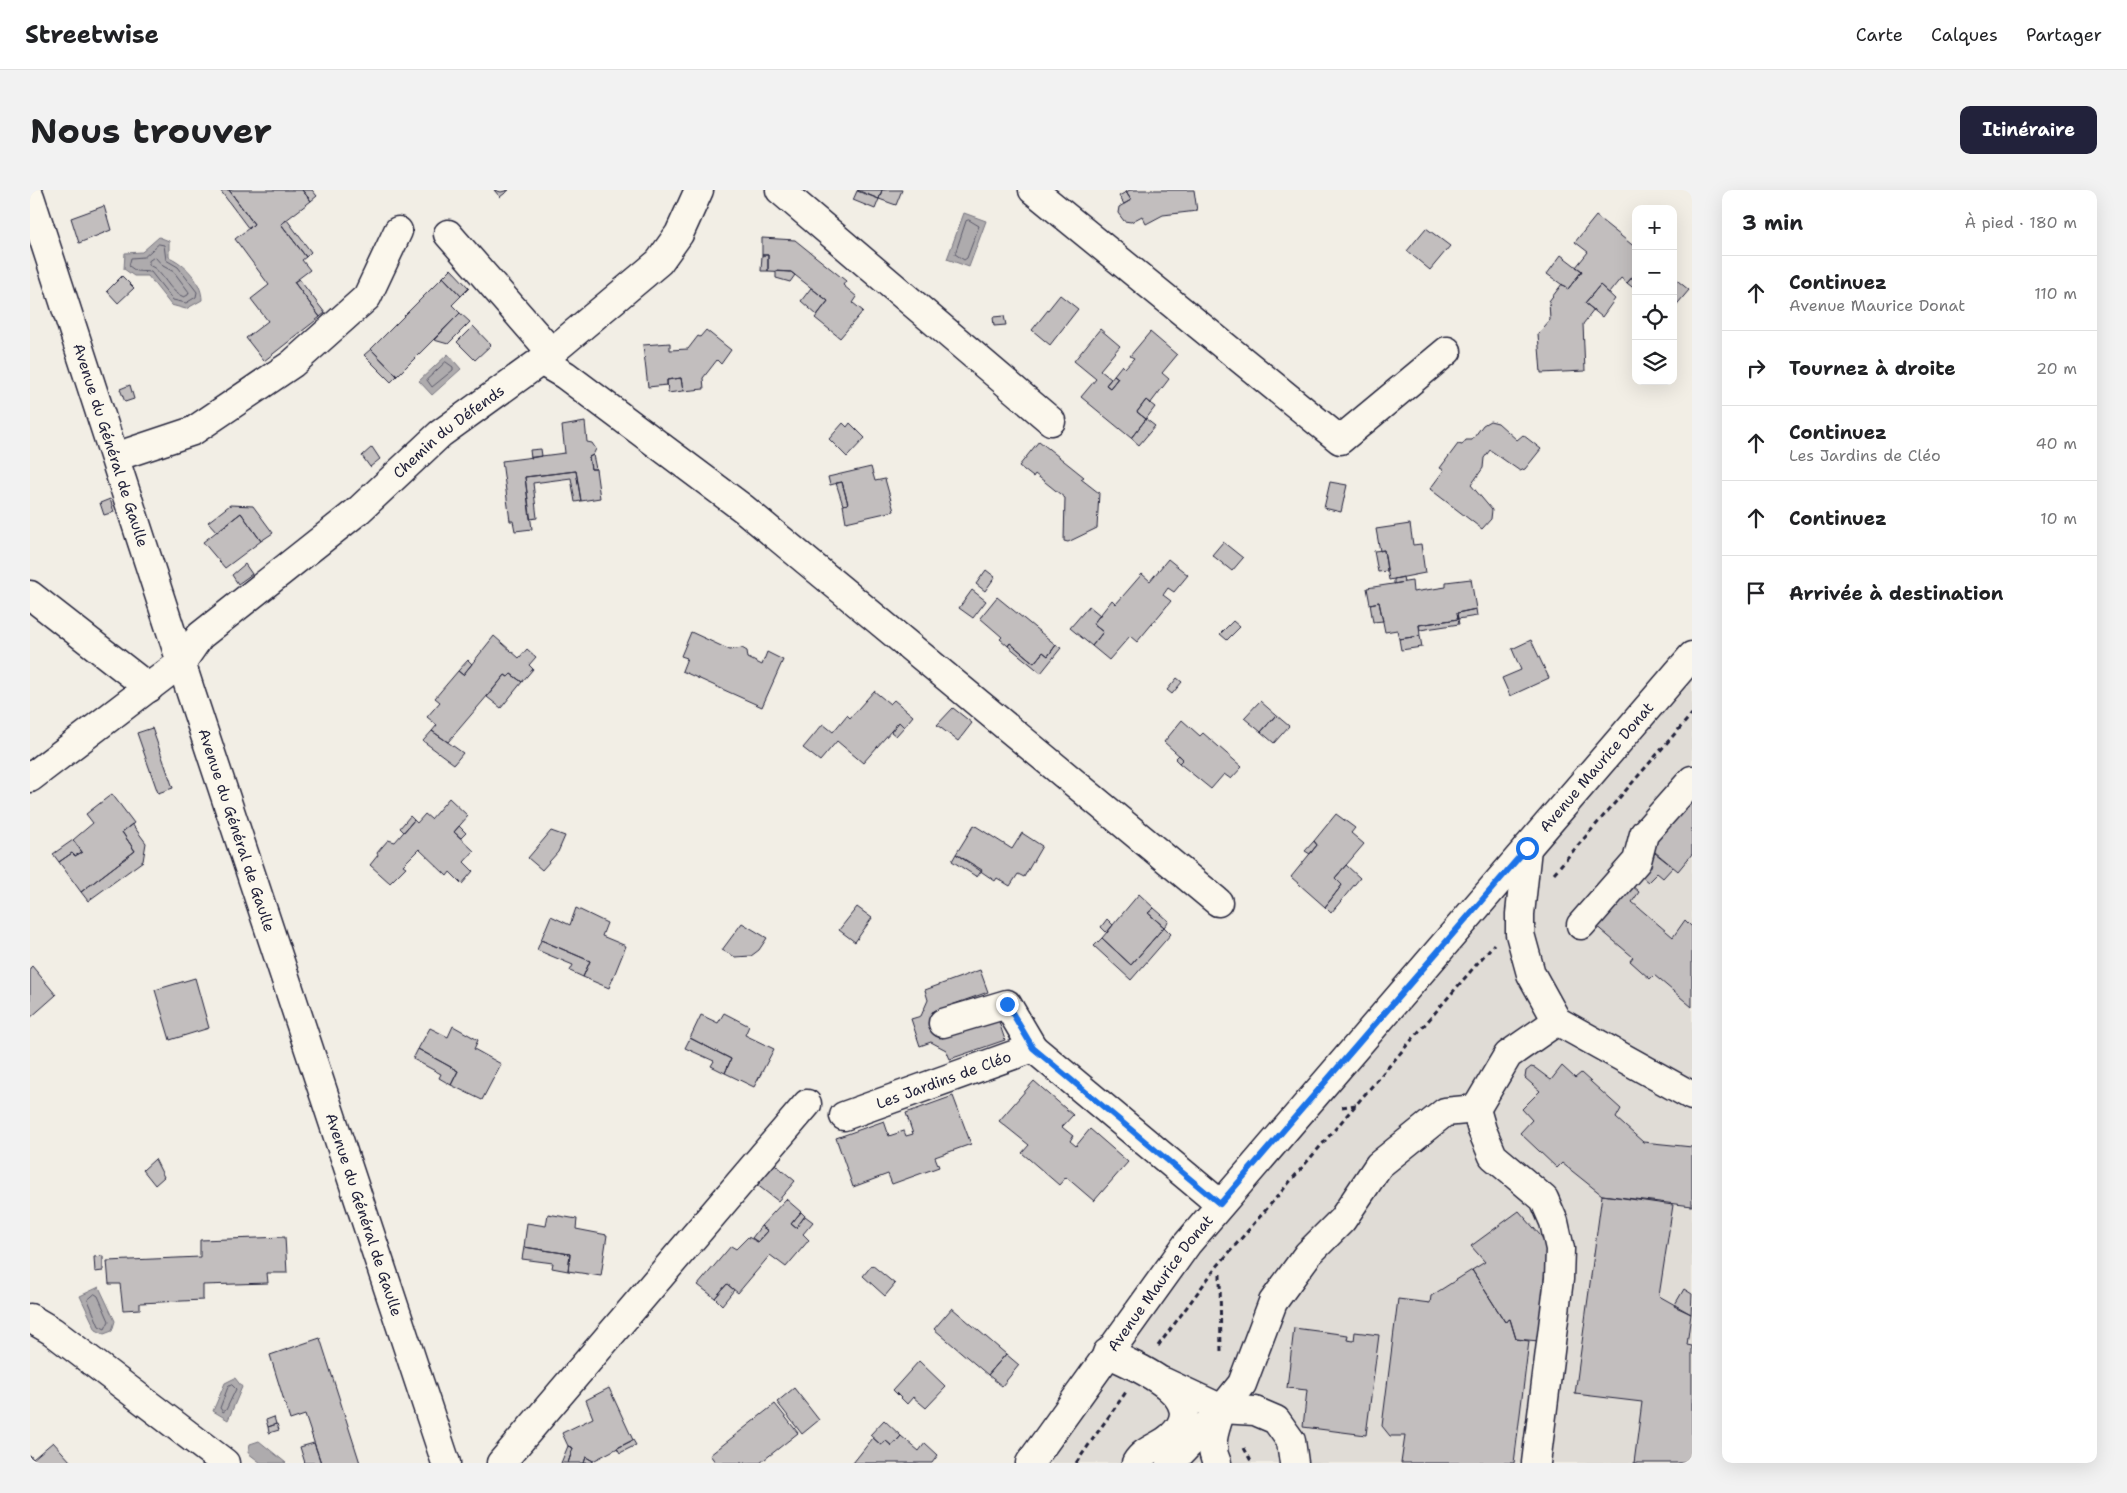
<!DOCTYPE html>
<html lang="fr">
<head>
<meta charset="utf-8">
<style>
	body { margin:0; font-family:"Shantell Sans",sans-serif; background:#f2f2f2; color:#202124 }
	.controls { position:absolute; right:15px; top:15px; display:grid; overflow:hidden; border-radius:10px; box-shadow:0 5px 20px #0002 }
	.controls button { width:45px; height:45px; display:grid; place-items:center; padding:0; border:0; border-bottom:1px solid #e0e0e0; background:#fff; color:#202124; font:25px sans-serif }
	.stop { position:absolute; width:15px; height:15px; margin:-11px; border:4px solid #1a73e8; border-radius:50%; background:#fff }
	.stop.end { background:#1a73e8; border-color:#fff; box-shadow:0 1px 5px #0008 }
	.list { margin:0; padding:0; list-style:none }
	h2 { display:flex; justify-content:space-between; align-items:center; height:65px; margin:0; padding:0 20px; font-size:21px }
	h2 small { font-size:16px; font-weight:400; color:#757577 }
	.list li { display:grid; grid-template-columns:32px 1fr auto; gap:15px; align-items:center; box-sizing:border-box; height:75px; padding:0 20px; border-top:1px solid #e0e0e0 }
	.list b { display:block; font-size:19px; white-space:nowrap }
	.list p { margin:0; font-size:16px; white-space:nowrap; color:#757577 }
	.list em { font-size:16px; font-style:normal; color:#757577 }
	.icon { flex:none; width:28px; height:28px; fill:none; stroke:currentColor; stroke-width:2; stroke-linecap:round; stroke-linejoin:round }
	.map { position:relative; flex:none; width:1662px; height:1273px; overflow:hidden; border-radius:10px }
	header { display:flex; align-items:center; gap:30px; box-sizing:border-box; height:70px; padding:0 25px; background:#fff; border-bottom:1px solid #e0e0e0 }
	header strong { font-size:24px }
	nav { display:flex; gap:28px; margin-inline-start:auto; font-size:18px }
	.intro { display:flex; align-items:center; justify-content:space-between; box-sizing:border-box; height:120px; padding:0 30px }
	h1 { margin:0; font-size:35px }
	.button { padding:12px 22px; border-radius:10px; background:#22223b; color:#fff; font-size:18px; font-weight:700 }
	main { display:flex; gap:30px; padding:0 30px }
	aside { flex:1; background:#fff; border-radius:10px; box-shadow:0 5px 20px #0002 }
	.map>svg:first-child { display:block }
</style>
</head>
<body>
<header>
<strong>Streetwise</strong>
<nav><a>Carte</a><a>Calques</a><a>Partager</a></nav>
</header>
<div class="intro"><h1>Nous trouver</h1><a class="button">Itinéraire</a></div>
<main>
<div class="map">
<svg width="1662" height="1273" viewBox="0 0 1662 1273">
	<rect width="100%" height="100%" fill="#f2eee5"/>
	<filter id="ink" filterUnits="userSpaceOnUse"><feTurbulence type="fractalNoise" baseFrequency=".02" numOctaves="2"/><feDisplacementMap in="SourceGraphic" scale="10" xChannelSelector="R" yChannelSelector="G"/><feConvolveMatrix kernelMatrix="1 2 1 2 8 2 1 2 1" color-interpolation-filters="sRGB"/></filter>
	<g filter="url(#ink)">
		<path fill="#e0dcd6" d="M1662,456V1273H992Z"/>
		<path fill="#aeabad" stroke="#76747f" d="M934,23L956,31L939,77L917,69Z
			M129,47L139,51V67C155,74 172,92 172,110L156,119L141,115L118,86H104L94,79L95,63L112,62Z
			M418,164L431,179L402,205L389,191Z
			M69,1097L85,1131L82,1141L74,1144L66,1140L50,1106Z
			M205,1188L212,1197L198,1230L183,1221L195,1193Z
			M229,1251L256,1273H231L218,1263L220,1254Z"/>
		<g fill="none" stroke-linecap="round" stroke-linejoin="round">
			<path stroke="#5a5969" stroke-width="1" d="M939,30L949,36L937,68L934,70L925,64L936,31Z
				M129,54L134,55L136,70L148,77L167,102L166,107L156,113L143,110L121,82L106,81L99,76L101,68L114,67Z
				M125,67L133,76L144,82L159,102L158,105L154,107C138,102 134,81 119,75V71Z
				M416,172L423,177V180L402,197L397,190Z
				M65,1104L68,1106L79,1131L75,1139L69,1136L58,1110Z
				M202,1195L206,1199L196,1220L193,1222L190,1218L198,1197Z"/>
		</g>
		<path fill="#c2bebe" stroke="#22223b" d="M190,0H199L224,34L219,39Z
			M199,0H272L281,11L251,34L276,67L272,70L280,80L264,92L290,127L234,171L216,148L238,131L221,109L239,95L205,49L224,34Z
			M272,0H282L287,6L281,11Z
			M464,0L471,2L479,0L470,7Z
			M827,0H852L849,9Z
			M852,0H872L866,15L849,9Z
			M1100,0H1164L1167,21L1133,25L1116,34L1112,26L1101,32L1094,31L1088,23L1089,17L1101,10L1096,2Z
			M827,1L849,9L845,19L823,10Z
			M1096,2L1101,10L1094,14L1089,6Z
			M74,16L81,40L49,53L41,28Z
			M1566,26L1606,58V83L1597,93L1591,88L1579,103L1570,95L1555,113L1564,120L1553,134L1555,181L1511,183L1508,144L1520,130L1519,111L1532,94L1538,99L1552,81L1546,77L1558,62L1545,52Z
			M257,30L281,62L276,67L251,34Z
			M1396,38L1420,56L1400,80L1377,61Z
			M732,48L765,50L816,91L813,95L827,107L823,113L833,121L810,148L785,128L798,111L761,82L738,81V65H732Z
			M732,65H738V81H731Z
			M1531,65L1552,81L1538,99L1517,84Z
			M421,79L439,98L431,106L413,87Z
			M746,81L761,82L765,85L760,92L746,88Z
			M1606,83V100L1597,93Z
			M92,86L104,98L88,113L77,101Z
			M413,87L431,106L422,115L430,123L367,186L341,159Z
			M1643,87L1659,100L1643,119Z
			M269,89L295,123L290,127L264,92Z
			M1570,95L1585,109L1572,127L1555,113Z
			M781,98L798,111L787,125L771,111Z
			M1030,105L1048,119L1020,155L1002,140Z
			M430,123L440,132L418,154L404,150Z
			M974,126L976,135L964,136L963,127Z
			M443,136L461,155L445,170L427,152Z
			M1070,139L1090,156L1070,180L1081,189L1076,195L1080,198L1088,188L1084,185L1092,175L1095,178L1104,168L1100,166L1120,142L1147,165L1132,183L1139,189L1120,214L1116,210L1107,222L1116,229L1101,248L1051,207L1066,189L1044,171Z
			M676,140L701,160L691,174L687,170L673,188L674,199L653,201L651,188L637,190V195L618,197L613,155L640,153V160L658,159L668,146L670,147Z
			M341,159L367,186L361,192L334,165Z
			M1084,185L1088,188L1080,198L1076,195Z
			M651,188L653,201L638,203L637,190Z
			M100,195L104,209L95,212L90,199Z
			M1116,210L1125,217L1116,229L1107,222Z
			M1116,229L1125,236L1109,255L1101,248Z
			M1460,231L1468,233L1487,250L1493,245L1511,259L1495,279L1490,281L1460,260L1454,268L1453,278L1441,295L1462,320L1461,329L1452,339L1400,299L1414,280L1410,278L1428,254L1432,255L1436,250H1442L1453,235Z
			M555,232L557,252L562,253L566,259L563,265L559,267L561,279H566L570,308L551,311L546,281L495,287L502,339L485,341L483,331H480L472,271L535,263L532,236Z
			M813,233L817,237L820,233L835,248L817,267L799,249Z
			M1009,251L1054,287L1051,289L1069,303L1067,338L1038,352L1034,351L1035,308L1005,284L1003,287L989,276Z
			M342,257L350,269L340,277L332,266Z
			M511,259L512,266L501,268L500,260Z
			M563,265L566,279H561L559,267Z
			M841,277L845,291L855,289L864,321L816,332L813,315L818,314L812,292L800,295L798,287Z
			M546,281L551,311L545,312L541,288L503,293L507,328L500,329L495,287Z
			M812,292L818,314L813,315L806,293Z
			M1300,292L1317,295L1311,322L1294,318Z
			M80,309L84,322L74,325L70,313Z
			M200,315L223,316L243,343L231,351L211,323L187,342L178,332Z
			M211,323L231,351L195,378L173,352Z
			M1380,334L1383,355L1391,354L1395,383L1359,390L1354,360L1350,361L1346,339Z
			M1193,352L1213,368L1202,381L1182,365Z
			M1354,360L1357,381L1348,382L1344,361Z
			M1138,369L1158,385L1144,402L1138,398L1133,405L1141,411L1107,452L1100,446L1079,470L1062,456L1073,442L1063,434L1082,410L1086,414L1112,384L1120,391Z
			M215,374L222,384L208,394L202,385Z
			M956,380L965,387L955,401L946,394Z
			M1373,387L1374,392L1364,394V389Z
			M1441,389L1446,419L1427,423L1428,429L1389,435L1390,446L1369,449L1367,440L1355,442L1349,412L1340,414L1337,398L1382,391L1383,402L1416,397V392Z
			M942,400L956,411L943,428L929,418Z
			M967,407L1026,455L1018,466L1013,462L1004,473L980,453L978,456L970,449L972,447L950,428Z
			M1349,412L1353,431L1343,432L1340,414Z
			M1059,416L1070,425L1063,434L1073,442L1062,456L1040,438Z
			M1446,419L1447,426L1428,429L1427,423Z
			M1428,429L1429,434L1390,440L1389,435Z
			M1203,431L1210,437L1197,450L1190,444Z
			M661,442L700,460L712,458L717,461L718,468L732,475L737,462L753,470L732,517L652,481L657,468L651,466Z
			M464,446L489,468L497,459L506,467L499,475L503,479L492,492L481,484L478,487L475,485L418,552L402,541L407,535L397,527L410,512L405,508L428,481L433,485Z
			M1390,446L1392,457L1371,460L1369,449Z
			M1501,450L1519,488L1480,506L1472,488L1491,480L1482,459Z
			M980,453L1004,473L1013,462L1018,466L1026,455L1031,458L1011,483L978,456Z
			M438,470L442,474L433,485L428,481Z
			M481,484L492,492L471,518L457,507L475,485L478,487Z
			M1147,488L1152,492L1142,504L1137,500Z
			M844,501L860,514L864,510L883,526L874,537L869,532L833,573L807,551L790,571L773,558L793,534L803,542L817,525L820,528Z
			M1230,511L1246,525L1231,542L1214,528Z
			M923,518L942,533L928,551L907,535Z
			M1246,525L1259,536L1244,553L1231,542Z
			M1152,530L1170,546L1173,543L1212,577L1201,589L1194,584L1181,599L1149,573L1153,569L1134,552Z
			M869,532L874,537L866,546L861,542Z
			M122,538L143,598L128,603L107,543Z
			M402,541L433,563L424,574L393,551Z
			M1149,565L1153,569L1149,573L1145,569Z
			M82,604L104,633L92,642L105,661L51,702L29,672L42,663L45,666L52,662L43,650L63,633L56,624Z
			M1662,607V664L1648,681L1619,657Z
			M419,608L438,626L424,642L444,661L434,672L443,681L432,694L420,682L417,686L389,659L373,675L376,677L360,693L340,675L348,665L347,663L358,650L365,652L384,630L387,633L395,624L401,629Z
			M1306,624L1325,638L1321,643L1334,654L1305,688L1312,695L1295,717L1261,687L1287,655L1284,651Z
			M380,626L384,630L374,642L370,638Z
			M102,634L116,653L113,671L58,711L51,702L105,661L92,642Z
			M944,635L982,659L992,643L1012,656L994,687L988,684L980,696L967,688L965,691L926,664Z
			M429,636L436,643L431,648L424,642Z
			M521,641L535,646L528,662L512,680L498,668Z
			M43,650L52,662L45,666L42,663L29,672L23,664Z
			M1284,651L1287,655L1280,664L1275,661Z
			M1625,663L1643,677L1633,688L1627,683L1618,692L1608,684Z
			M926,664L952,680L947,687L922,671Z
			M1316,675L1330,688L1301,723L1295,717L1312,695L1305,688Z
			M1600,694L1609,702L1602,712L1643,747L1655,730L1662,737V817L1624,785L1620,789L1600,771L1603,767L1565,735Z
			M1109,704L1124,718L1118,723L1134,737L1101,775L1072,748Z
			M827,717L842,728L825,752L809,740Z
			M546,718L577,733L572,746L596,756L579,798L553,787L560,771L511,750L521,726L540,735Z
			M1124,718L1139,731L1134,737L1118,723Z
			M1077,729L1083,735L1077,743L1071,737Z
			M712,733L737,748L729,760L721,766L705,767L692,760Z
			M1134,737L1141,744L1101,790L1064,756L1072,748L1101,775Z
			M511,750L560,771L553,787L540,781L543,775L507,760Z
			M2,776L26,805L0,828V778Z
			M950,780L958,802L902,822L912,848L968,829L975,850L920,869L916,860L901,852L890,856L881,829L891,826L898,810L895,800Z
			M165,788L179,838L140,850L125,800Z
			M694,823L719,836L715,845L744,859L724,897L695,883L701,869L660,848L671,825L688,833Z
			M423,836L448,850L444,859L471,874L452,910L421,895L428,881L388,859L400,838L418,847Z
			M660,848L701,869L695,883L681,876L684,871L655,858Z
			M388,859L428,881L421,895L409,888L411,884L383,869Z
			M1532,876L1545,888L1551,883L1591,919L1586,928L1613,952L1662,957V1016L1572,1005L1532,973L1527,978L1490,943L1502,930L1492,919L1510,901L1495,888L1496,881L1501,877L1505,878L1521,890Z
			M1004,891L1043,925L1032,937L1043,946L1040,951L1046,956L1060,939L1098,972L1064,1011L1036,987L1029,995L992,963L999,955L969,931Z
			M923,906L941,954L905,967L909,977L862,994L858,984L823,997L806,948L854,931L859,946L874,941L876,946L883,944L876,923Z
			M125,969L134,987L125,995L113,980Z
			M740,970L765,991L748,1011L722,991Z
			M1572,1005L1643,1015L1629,1106L1661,1124L1657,1155L1662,1156V1273H1604L1612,1212L1545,1204Z
			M756,1009L771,1022L761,1034L766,1038L775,1026L783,1032L773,1044L779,1050L756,1077L740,1065L708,1103L697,1094L685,1108L668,1095L701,1056L706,1059L718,1047L728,1052L738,1041L731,1036Z
			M1489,1021L1517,1053L1509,1151L1486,1149L1480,1129L1475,1132L1442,1080L1455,1072L1441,1056Z
			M771,1022L775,1026L766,1038L761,1034Z
			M518,1024L547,1029L546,1039L577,1045L571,1086L538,1081L540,1064L494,1057L497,1033L516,1036Z
			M731,1036L738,1041L728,1052L722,1048Z
			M255,1047L257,1083H237L238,1093L173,1095V1110L110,1113V1119L93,1120L90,1094H79L77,1071L170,1067V1050Z
			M494,1057L540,1064L538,1081L522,1078L523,1073L492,1069Z
			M73,1066V1081L65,1082L64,1067Z
			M842,1075L865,1094L855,1106L833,1086Z
			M1442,1080L1475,1132L1480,1129L1486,1149L1499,1151L1484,1273H1371L1375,1246H1360L1352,1236L1368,1109L1400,1113L1401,1106Z
			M697,1094L704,1100L692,1115L685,1108Z
			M1654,1099L1662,1104L1661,1124L1644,1116Z
			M922,1118L976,1164L958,1185L904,1139Z
			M1264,1138L1318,1145L1317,1150L1324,1151L1325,1142L1349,1145L1336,1245L1273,1237L1277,1200L1257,1198Z
			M290,1148L330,1273H291L275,1225L260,1230L240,1165Z
			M976,1164L989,1175L972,1196L958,1185Z
			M889,1171L916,1197L896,1218L883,1207L877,1214L863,1200Z
			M579,1198L603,1250L563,1271L556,1267L554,1273H538L543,1258L538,1256L532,1243L563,1228L556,1210Z
			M764,1198L789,1230L772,1244L747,1212Z
			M745,1214L768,1243L730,1273H686L680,1265Z
			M244,1227L246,1234L238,1237L236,1230Z
			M854,1230L871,1246L862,1256L856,1251L851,1255L840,1245Z
			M247,1234L249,1240L239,1243L238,1237Z
			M871,1246L889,1261L895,1253L908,1265L902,1273H823L843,1248L851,1255L856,1251L862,1256Z
			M603,1250L606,1255L590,1263L587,1258Z
			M23,1252L41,1272L0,1273V1265L3,1269Z
			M284,1253L291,1273H275L270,1257Z
			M538,1256L543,1258L538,1273H531Z
			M556,1267L563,1271V1273H554Z"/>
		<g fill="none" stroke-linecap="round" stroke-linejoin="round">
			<defs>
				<g id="minor">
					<path d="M750,0L1021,231"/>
					<path d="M1003,0L1310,250L1417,161"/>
					<path d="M418,44L522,163"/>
					<path d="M511,171L535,185L714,319L1188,712"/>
					<path d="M85,267L163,241L262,174L337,107L368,41"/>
					<path d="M0,405L119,498"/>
					<path id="s1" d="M0,588L152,472L170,446L329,320L410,244L511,171L629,72L649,44L669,0"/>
					<path d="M1497,658L1490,724V744L1501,784L1527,831L1662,906"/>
					<path d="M1551,735L1607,671L1614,644L1662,590"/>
					<path d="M913,833L977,814L1003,858"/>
					<path d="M1446,919L1452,940L1463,966L1514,1009L1524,1032L1530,1059L1529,1089L1506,1273"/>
					<path id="s2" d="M814,926L1003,858L1190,1014"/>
					<path d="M0,1128L22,1141L195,1273"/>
					<path d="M1077,1163C1103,1175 1184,1207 1142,1246C1131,1257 1114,1259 1106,1273"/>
					<path d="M1134,1192L1192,1219L1225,1221L1246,1230L1261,1251L1264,1273"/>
					<path d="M471,1273L777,914"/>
					<path d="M1141,1273L1192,1219L1212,1194L1243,1112L1278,1064L1312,1030L1349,975L1415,922L1446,919L1478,865L1527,831"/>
					<path d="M1187,1273C1178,1255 1185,1238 1191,1221"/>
				</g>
				<g id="major">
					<path id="s3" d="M0,7L161,503L416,1273"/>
					<path id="s4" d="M1000,1273L1157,1054L1662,466"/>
				</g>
			</defs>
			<use href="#minor" stroke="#22223b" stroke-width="31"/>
			<use href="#major" stroke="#22223b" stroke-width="31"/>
			<path stroke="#22223b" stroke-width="3" stroke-dasharray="5 4" stroke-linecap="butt" d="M1524,683L1662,524
				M1312,917L1326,915
				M1190,1084L1191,1165
				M1128,1156L1185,1079L1464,754
				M1214,1258L1222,1273
				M1046,1273L1096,1202"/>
			<use href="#minor" stroke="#fbf7ec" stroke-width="28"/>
			<use href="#major" stroke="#fbf7ec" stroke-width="28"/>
		</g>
	</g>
	<g fill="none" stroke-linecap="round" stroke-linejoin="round" filter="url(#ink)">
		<path stroke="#1a73e8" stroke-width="6" d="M977,814L1003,858L1190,1014L1497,658"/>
	</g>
	<g text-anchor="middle" stroke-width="4.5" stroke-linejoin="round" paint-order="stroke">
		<g font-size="15" fill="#22223b" stroke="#fbf7ec">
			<text dy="5" stroke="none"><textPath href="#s1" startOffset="545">Chemin du Défends</textPath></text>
			<text dy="5" stroke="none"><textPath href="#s3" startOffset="261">Avenue du Général de Gaulle</textPath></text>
			<text dy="5" stroke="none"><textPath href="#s4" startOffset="898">Avenue Maurice Donat</textPath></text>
			<text dy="5" stroke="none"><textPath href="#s3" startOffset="666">Avenue du Général de Gaulle</textPath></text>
			<text dy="5" stroke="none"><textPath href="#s2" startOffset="106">Les Jardins de Cléo</textPath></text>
			<text dy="5" stroke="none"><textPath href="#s3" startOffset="1071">Avenue du Général de Gaulle</textPath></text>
			<text dy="5" stroke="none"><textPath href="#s4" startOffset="222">Avenue Maurice Donat</textPath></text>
		</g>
	</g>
</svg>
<div class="controls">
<button>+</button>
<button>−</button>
<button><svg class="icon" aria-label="locate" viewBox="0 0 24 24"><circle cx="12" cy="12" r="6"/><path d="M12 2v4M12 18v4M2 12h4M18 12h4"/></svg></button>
<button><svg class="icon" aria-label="layers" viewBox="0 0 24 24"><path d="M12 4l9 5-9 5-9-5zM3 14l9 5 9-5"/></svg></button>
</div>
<div class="stop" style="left:1497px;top:658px"></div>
<div class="stop end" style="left:977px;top:814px"></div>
</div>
<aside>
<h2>3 min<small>À pied · 180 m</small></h2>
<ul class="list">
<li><svg class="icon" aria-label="ahead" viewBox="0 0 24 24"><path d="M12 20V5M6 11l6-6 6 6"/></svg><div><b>Continuez</b><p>Avenue Maurice Donat</p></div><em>110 m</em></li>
<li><svg class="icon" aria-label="right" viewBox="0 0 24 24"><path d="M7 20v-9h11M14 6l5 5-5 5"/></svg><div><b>Tournez à droite</b></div><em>20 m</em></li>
<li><svg class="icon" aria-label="ahead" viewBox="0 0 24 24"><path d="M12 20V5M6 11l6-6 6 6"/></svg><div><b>Continuez</b><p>Les Jardins de Cléo</p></div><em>40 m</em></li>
<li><svg class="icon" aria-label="ahead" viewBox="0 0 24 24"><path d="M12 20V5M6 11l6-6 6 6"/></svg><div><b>Continuez</b></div><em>10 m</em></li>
<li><svg class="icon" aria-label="arrive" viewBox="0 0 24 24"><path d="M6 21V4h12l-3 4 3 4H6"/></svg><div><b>Arrivée à destination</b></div></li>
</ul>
</aside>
</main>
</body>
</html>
